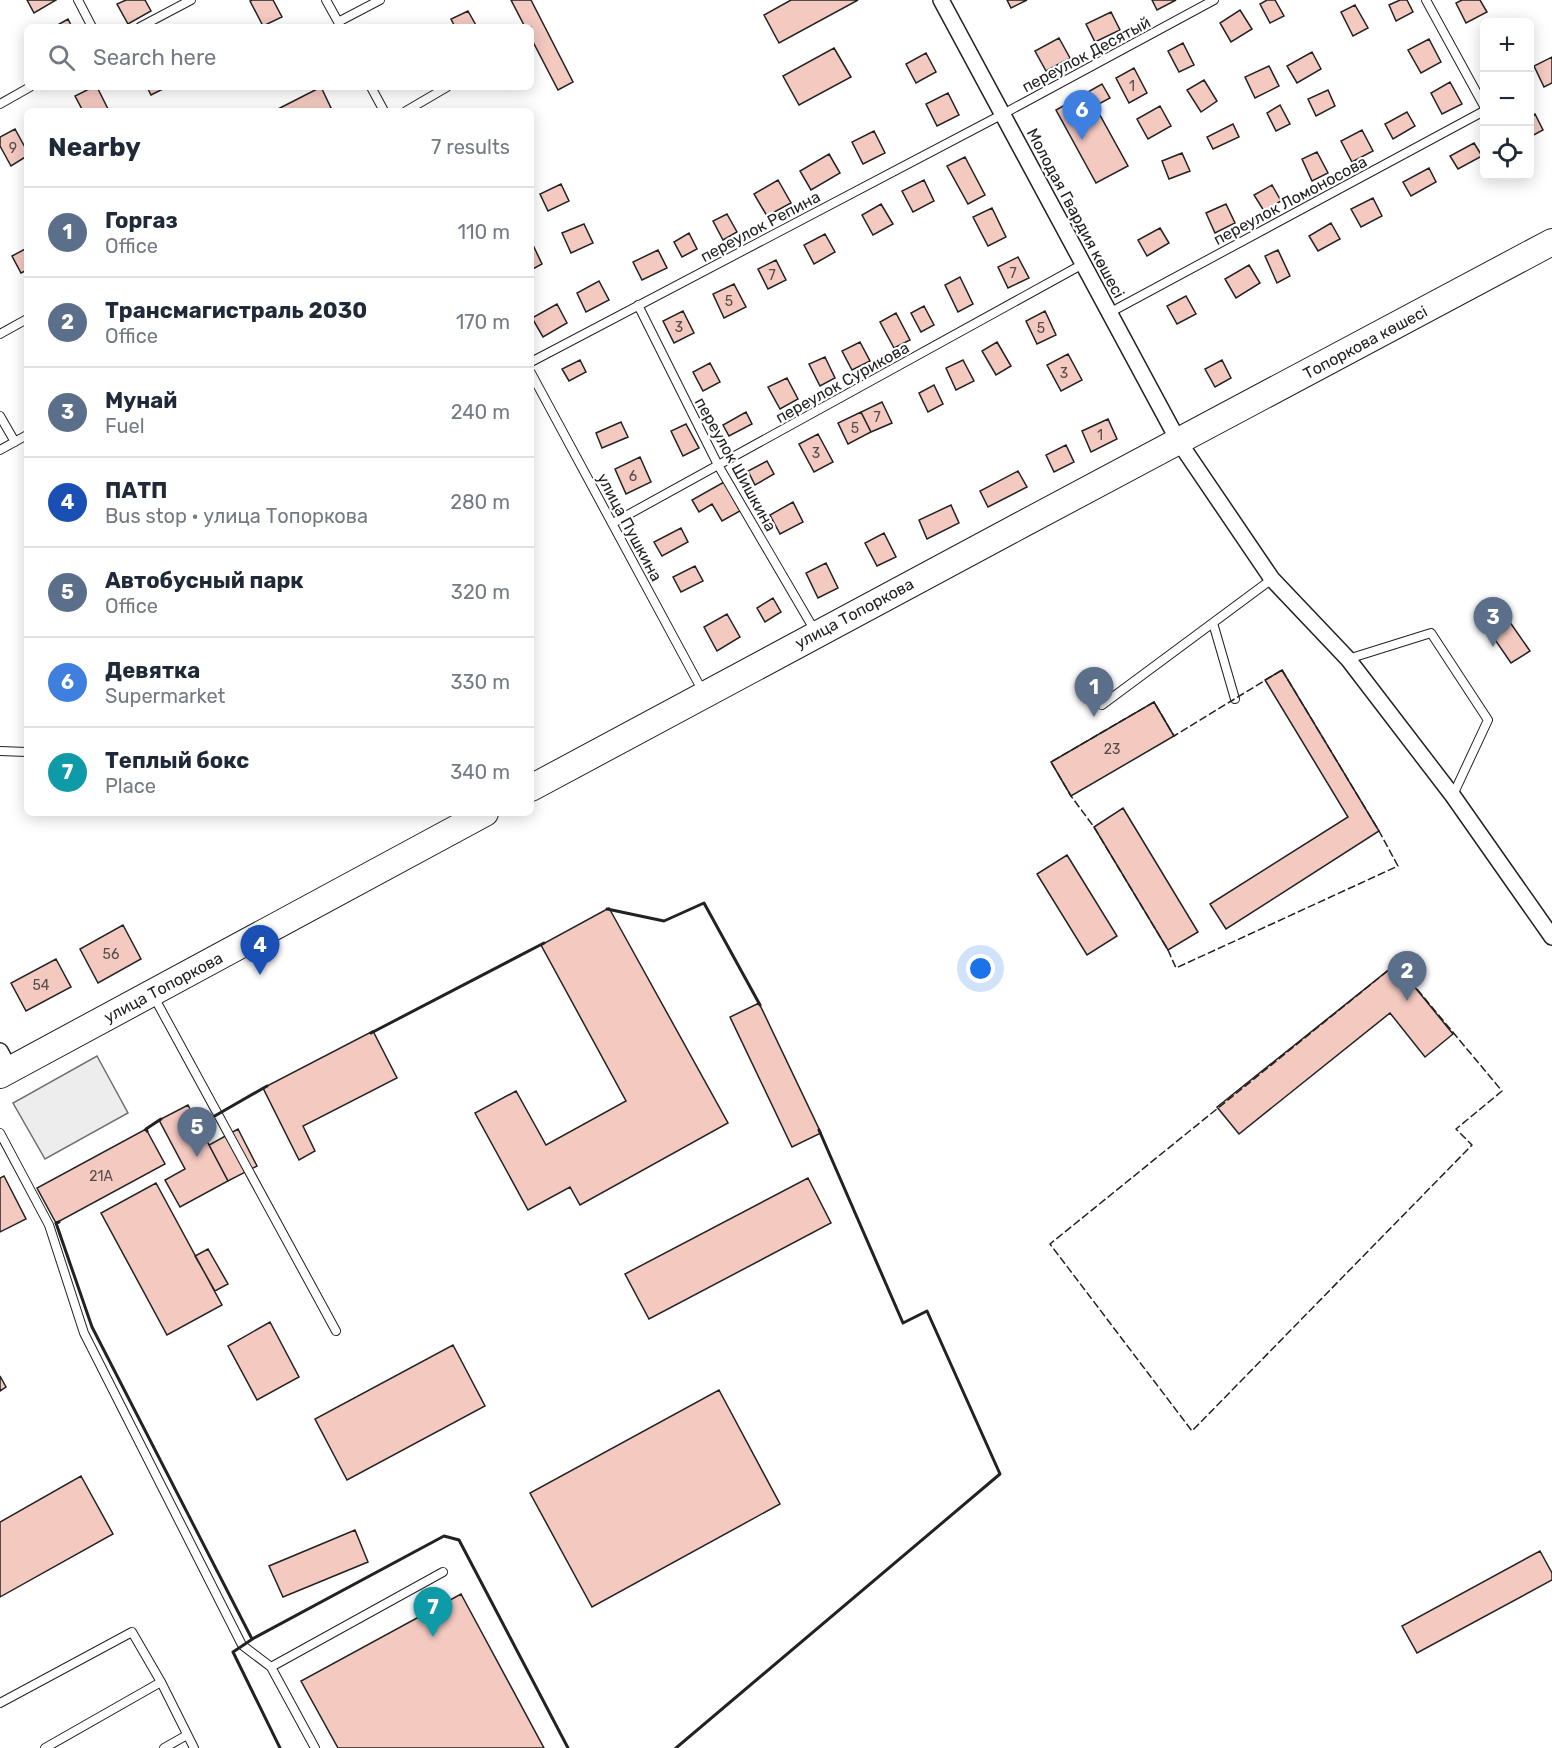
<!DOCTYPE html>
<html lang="en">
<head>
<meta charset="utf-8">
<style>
	body { margin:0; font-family:Rubik,sans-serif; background:#f6f6f7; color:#1f2937 }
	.controls { position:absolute; right:18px; top:18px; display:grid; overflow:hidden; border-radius:9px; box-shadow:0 3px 15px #0003 }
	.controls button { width:54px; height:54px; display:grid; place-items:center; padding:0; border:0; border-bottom:2px solid #e0e1e3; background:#fff; color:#1f2937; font:30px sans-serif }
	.you { position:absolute; left:981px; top:969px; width:21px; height:21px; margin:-15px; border:4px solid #fff; border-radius:50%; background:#1a73e8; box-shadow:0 0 0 9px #1a73e833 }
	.badge { display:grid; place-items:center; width:39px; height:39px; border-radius:50%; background:#c62828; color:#fff; font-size:20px; font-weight:700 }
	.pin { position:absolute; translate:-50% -50px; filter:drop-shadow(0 2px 3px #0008) }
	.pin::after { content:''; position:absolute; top:32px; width:21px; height:18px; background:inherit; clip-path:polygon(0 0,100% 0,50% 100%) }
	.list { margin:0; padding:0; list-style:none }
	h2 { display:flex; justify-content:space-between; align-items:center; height:78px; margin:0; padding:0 24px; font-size:26px }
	h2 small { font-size:20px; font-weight:400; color:#747a83 }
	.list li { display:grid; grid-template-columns:39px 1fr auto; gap:18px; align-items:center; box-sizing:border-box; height:90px; padding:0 24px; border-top:2px solid #e0e1e3 }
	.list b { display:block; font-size:22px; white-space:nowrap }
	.list p { margin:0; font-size:20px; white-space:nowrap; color:#747a83 }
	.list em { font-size:20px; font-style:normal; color:#747a83 }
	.icon { flex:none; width:33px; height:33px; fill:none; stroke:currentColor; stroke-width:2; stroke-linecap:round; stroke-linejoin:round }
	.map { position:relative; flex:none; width:1552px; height:1748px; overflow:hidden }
	.search { position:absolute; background:#fff; box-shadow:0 3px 15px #0003; left:24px; top:24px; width:510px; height:66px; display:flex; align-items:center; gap:15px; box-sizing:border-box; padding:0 21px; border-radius:9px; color:#747a83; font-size:22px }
	.panel { position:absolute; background:#fff; box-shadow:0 3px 15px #0003; left:24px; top:108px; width:510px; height:708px; border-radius:9px }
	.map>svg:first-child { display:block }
</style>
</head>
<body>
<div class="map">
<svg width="1552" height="1748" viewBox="0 0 1552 1748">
	<rect width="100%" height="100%" fill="#fff"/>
	<path fill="#ededed" stroke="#6f6f6f" stroke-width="1.5" d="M97,1056L128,1113L45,1159L13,1103Z"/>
	<path fill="#f3c9c0" stroke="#222" stroke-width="1.5" d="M27,0H56L34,13Z
		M126,0H145L151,11L128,24L117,4Z
		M252,0H273L282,17L263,26L250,1Z
		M511,0H531L573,82L558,90L531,38V27H525Z
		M791,0H858L779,43L764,15Z
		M1007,0H1027L1011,8Z
		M1152,0H1176L1157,10Z
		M1267,0H1275L1284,16L1270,23L1260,4Z
		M1400,0H1407L1413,12L1396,21L1389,5Z
		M1462,0H1480L1487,12L1466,23L1456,3Z
		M1355,5L1368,28L1353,36L1341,12Z
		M1240,10L1252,29L1231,42L1220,23Z
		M468,11L477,27H455L451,19Z
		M1111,12L1120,30L1095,42L1086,24Z
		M68,19L72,27H54Z
		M1059,38L1070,58L1046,71L1035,51Z
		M1429,39L1441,62L1421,73L1408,50Z
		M1183,43L1194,65L1179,72L1168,51Z
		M834,48L851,77L799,105L783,76Z
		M1312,52L1321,69L1297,83L1287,66Z
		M926,53L936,72L916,83L906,64Z
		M1552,57V83L1544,87L1534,66Z
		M1269,66L1279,86L1255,98L1245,77Z
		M1134,68L1147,93L1129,103L1116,78Z
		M1204,80L1217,101L1201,112L1187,90Z
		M1450,82L1462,104L1442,114L1431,93Z
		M1102,84L1110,98L1095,106L1128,166L1096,183L1056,110Z
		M93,87H97L109,111H83L75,96Z
		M147,87H167L151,95Z
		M321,87L331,108L325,111H274Z
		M1328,90L1335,106L1316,116L1308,99Z
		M948,93L959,115L937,126L926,104Z
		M1280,105L1290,124L1276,131L1267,113Z
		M1160,106L1171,126L1148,139L1137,119Z
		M1407,112L1415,126L1393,139L1385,124Z
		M1535,114L1543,130L1530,137V117Z
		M1233,124L1239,137L1213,149L1207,137Z
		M15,129L27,151V156L11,166L0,146V137Z
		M1362,130L1373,151L1352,162L1341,141Z
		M874,131L885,153L863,164L852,142Z
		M1474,143L1482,156L1458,169L1450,156Z
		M1317,152L1328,173L1312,181L1302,159Z
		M1182,153L1190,171L1169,179L1162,161Z
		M829,154L840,173L811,190L800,171Z
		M965,157L985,195L968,204L947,166Z
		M1429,168L1436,182L1411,196L1403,182Z
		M778,180L791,203L767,216L754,194Z
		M924,180L934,201L913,212L902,191Z
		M561,184L569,201L548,211L540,194Z
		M1272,185L1281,201L1264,211L1254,195Z
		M1373,198L1382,216L1361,227L1351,209Z
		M881,204L893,224L873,235L862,215Z
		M1226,204L1235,223L1215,233L1206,213Z
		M992,208L1006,237L988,246L973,217Z
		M727,214L737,232L723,240L713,221Z
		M1331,223L1340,239L1318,251L1309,236Z
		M584,224L593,243L571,253L562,233Z
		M1160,228L1169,243L1147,256L1138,240Z
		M689,233L697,249L682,257L674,242Z
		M825,234L835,252L814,264L804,245Z
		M533,245L542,264L531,270V246Z
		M27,248V270L21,273L12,256Z
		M658,250L667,268L642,280L633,262Z
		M1278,250L1290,276L1277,283L1265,256Z
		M1018,257L1029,278L1008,288L998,267Z
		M776,260L786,280L768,289L758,269Z
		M1249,265L1260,283L1236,298L1225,279Z
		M960,277L973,304L958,312L945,285Z
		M599,281L609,300L586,312L577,293Z
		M734,284L746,307L724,318L713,294Z
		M1186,296L1196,314L1177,324L1167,306Z
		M557,304L567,323L543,337L532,318Z
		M924,306L934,325L921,332L911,313Z
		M683,311L694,333L674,343L663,321Z
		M1045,311L1056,335L1037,344L1026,321Z
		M896,313L910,340L894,348L880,322Z
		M860,342L870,361L852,370L842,351Z
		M997,342L1011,366L996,375L982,351Z
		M1068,354L1082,380L1061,391L1047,365Z
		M825,357L835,378L820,386L809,364Z
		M580,360L586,372L569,381L562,369Z
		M963,360L974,381L956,390L946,368Z
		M1222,360L1231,378L1215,387L1205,369Z
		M710,363L720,382L703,391L693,372Z
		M787,378L798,399L780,409L768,387Z
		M934,385L943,404L928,412L919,393Z
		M882,402L892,423L871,432L861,412Z
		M746,412L752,424L729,436L723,425Z
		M861,412L871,432L848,444L838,423Z
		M1108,419L1117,439L1091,452L1082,431Z
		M621,422L628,437L602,448L596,433Z
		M686,424L699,448L683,456L671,431Z
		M818,434L833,462L814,472L799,444Z
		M1066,445L1074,462L1054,472L1046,455Z
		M640,457L651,482L626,494L615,469Z
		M767,461L774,474L755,485L748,471Z
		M1018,471L1027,487L988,507L980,491Z
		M724,482L740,511L722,521L712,504L699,512L692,500Z
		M793,502L803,522L780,534L770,515Z
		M951,505L959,523L927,539L919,520Z
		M681,528L688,542L662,556L654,542Z
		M884,533L896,557L877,566L865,543Z
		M826,563L838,588L818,598L806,573Z
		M695,566L703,581L681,592L673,577Z
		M773,598L781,612L765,622L757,608Z
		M727,614L740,637L717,651L704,627Z
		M1507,618L1530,651L1511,663L1489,631Z
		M1282,670L1379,831L1226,929L1210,904L1348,817L1265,680Z
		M1154,702L1174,736L1071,796L1051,762Z
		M1123,808L1198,932L1168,950L1094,827Z
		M1067,855L1117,936L1087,955L1037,874Z
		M609,908L728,1123L580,1205L570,1187L528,1210L475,1113L516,1091L546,1145L626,1101L541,945Z
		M123,925L141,959L98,983L80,949Z
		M56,959L71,987L26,1011L11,983Z
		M1396,964L1453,1034L1425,1057L1390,1013L1239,1134L1217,1107Z
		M759,1003L821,1133L792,1147L730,1017Z
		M373,1031L397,1078L303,1126L315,1151L299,1160L263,1088Z
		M188,1105L228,1181L180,1207L165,1180L185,1169L159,1120Z
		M146,1129L165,1164L56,1223L37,1188Z
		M238,1129L257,1166L228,1181L209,1145Z
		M4,1176L26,1219L0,1232V1178Z
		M808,1178L831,1223L649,1319L625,1274Z
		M156,1183L222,1305L167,1335L101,1213Z
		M208,1249L228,1284L215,1291L195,1256Z
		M270,1322L299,1377L257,1400L228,1346Z
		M453,1345L485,1406L347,1480L315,1419Z
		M0,1376L6,1387L0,1391Z
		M719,1390L780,1504L592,1607L530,1493Z
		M81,1476L113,1534L0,1597V1522Z
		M355,1530L368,1562L283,1597L269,1566Z
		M1540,1551L1552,1573V1580L1417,1653L1402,1626Z
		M461,1594L544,1748H338L301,1681Z"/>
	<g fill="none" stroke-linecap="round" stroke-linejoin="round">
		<defs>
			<path id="service" d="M78,0L92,27
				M326,0L341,27
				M1426,0L1484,106
				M338,22L380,0
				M140,27L191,0
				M371,87L384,111
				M0,104L30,87
				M406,111L447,87
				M638,305L718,465L815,631
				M1109,313L1484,111
				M0,334L27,319
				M531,362L1003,114L1214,0
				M531,373L702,690
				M0,416L15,442
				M0,450L27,435
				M613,523L1083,264
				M1213,623L1235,699
				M1348,659L1431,633L1488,720L1453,795
				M1102,705L1272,579
				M0,751L27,752
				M154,997L336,1331
				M0,1133L49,1225L84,1333L242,1645L271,1667L315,1748
				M271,1667L443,1572
				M0,1703L132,1632L161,1682L194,1748
				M45,1748L161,1682
				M164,1748L187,1735"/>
			<path id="minor" d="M941,0L1179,442L1272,579L1348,659L1453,796L1552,937
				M0,1051L10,1070"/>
			<path id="trunk" d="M531,788C870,604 1212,424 1552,242
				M0,1075L485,813"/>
		</defs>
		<use href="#service" stroke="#222" stroke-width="10"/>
		<use href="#minor" stroke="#222" stroke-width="18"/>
		<use href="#trunk" stroke="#222" stroke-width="28"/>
		<use href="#service" stroke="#fff" stroke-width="8"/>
		<use href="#minor" stroke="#fff" stroke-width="15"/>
		<use href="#trunk" stroke="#fff" stroke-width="26"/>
		<path stroke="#222" stroke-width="1.5" stroke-dasharray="8 3" stroke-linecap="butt" d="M1282,670L1379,831L1398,866L1176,968L1168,950L1094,827L1071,796L1051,762L1154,702L1174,736Z
			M1396,964L1502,1091L1456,1129L1472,1145L1192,1431L1050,1244Z"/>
		<path stroke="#222" stroke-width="3" d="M607,909L664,921L704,903L760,1005
			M371,1033L544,943
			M198,1123L199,1125L267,1086
			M147,1131L146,1129L161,1119
			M59,1222L56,1223L92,1327L252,1639L444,1536L459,1540L568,1748
			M254,1638L233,1652L280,1748
			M676,1748L1000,1474L927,1311L903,1323L819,1130"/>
	</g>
	<g text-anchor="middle" stroke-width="4.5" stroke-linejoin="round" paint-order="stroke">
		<g font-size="14" fill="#564c4a">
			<text x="1132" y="91">1</text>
			<text x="13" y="153">9</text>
			<text x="1013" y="278">7</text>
			<text x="772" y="280">7</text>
			<text x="729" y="306">5</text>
			<text x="679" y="332">3</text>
			<text x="1041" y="333">5</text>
			<text x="1064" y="378">3</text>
			<text x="877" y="422">7</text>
			<text x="855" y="433">5</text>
			<text x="1100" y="440">1</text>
			<text x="816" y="458">3</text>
			<text x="633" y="481">6</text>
			<text x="1112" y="754">23</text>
			<text x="111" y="959">56</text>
			<text x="41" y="990">54</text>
			<text x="101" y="1181">21А</text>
		</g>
		<g font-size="16" fill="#222" stroke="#fff">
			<text transform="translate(1086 54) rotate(-28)" y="6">переулок Десятый</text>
			<text transform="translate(1290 200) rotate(-28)" y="6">переулок Ломоносова</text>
			<text transform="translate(1076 213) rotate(62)" y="6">Молодая Гвардия көшесі</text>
			<text transform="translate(760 226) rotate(-28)" y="6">переулок Репина</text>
			<text transform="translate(1365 342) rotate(-28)" y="6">Топоркова көшесі</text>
			<text transform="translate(842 382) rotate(-29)" y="6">переулок Сурикова</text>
			<text transform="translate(736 464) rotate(61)" y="6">переулок Шишкина</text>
			<text transform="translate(630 527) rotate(62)" y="6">улица Пушкина</text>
			<text transform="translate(854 613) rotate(-28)" y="6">улица Топоркова</text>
			<text transform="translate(163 987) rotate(-28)" y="6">улица Топоркова</text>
		</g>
	</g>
</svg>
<div class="controls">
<button>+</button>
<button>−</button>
<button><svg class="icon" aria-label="locate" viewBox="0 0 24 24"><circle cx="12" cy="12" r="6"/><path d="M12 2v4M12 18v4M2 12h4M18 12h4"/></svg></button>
</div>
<div class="you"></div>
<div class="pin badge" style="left:1094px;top:717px;background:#5c6f8a">1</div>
<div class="pin badge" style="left:1407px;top:1001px;background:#5c6f8a">2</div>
<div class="pin badge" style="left:1493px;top:647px;background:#5c6f8a">3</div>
<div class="pin badge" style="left:260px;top:975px;background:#1a4fb4">4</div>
<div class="pin badge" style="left:197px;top:1157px;background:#5c6f8a">5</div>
<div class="pin badge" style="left:1082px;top:140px;background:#3f7fe0">6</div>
<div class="pin badge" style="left:433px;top:1637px;background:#0f9aa8">7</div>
<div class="search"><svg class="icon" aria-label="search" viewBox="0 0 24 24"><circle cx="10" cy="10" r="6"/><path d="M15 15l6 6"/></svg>Search here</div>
<section class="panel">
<h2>Nearby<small>7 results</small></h2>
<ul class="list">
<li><span class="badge" style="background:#5c6f8a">1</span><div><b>Горгаз</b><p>Office</p></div><em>110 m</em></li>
<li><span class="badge" style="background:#5c6f8a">2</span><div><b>Трансмагистраль 2030</b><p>Office</p></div><em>170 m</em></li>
<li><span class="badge" style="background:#5c6f8a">3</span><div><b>Мунай</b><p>Fuel</p></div><em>240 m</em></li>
<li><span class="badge" style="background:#1a4fb4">4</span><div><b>ПАТП</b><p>Bus stop · улица Топоркова</p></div><em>280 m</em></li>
<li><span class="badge" style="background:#5c6f8a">5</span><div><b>Автобусный парк</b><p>Office</p></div><em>320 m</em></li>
<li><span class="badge" style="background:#3f7fe0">6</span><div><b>Девятка</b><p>Supermarket</p></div><em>330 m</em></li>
<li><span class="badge" style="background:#0f9aa8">7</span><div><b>Теплый бокс</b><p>Place</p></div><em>340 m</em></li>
</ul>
</section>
</div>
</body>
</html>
